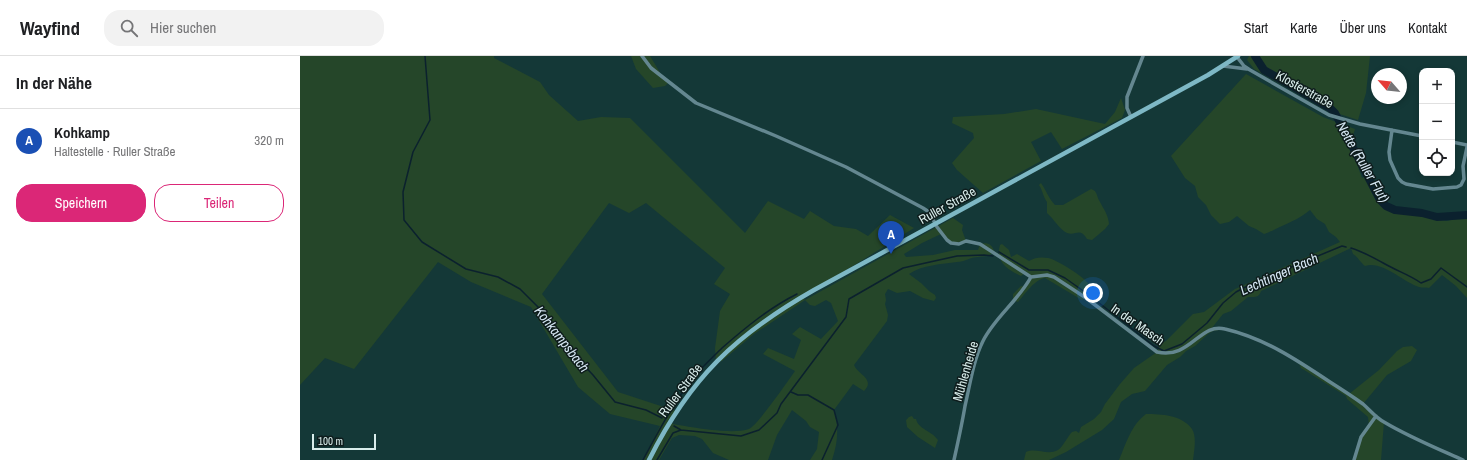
<!DOCTYPE html>
<html lang="de">
<head>
<meta charset="utf-8">
<style>
	body { margin:0; font-family:"Archivo Narrow",sans-serif; background:#f2f2f2; color:#202124 }
	.controls { position:absolute; right:12px; top:12px; display:grid; overflow:hidden; border-radius:8px; box-shadow:0 2px 6px #0003 }
	.controls button { width:36px; height:36px; display:grid; place-items:center; padding:0; border:0; border-bottom:1px solid #e0e0e0; background:#fff; color:#202124; font:20px sans-serif }
	.compass { position:absolute; left:1071px; top:12px; width:36px; height:36px; border-radius:50%; background:#fff; box-shadow:0 2px 6px #0003; rotate:298deg }
	.scale { position:absolute; left:12px; bottom:10px; width:64px; box-sizing:border-box; padding-left:4px; border:2px solid #d9edeb; border-top:0; font-size:11px; line-height:14px; white-space:nowrap; color:#d9edeb; -webkit-text-stroke:3px #0e1c1c; paint-order:stroke }
	.you { position:absolute; left:793px; top:237px; width:14px; height:14px; margin:-10px; border:3px solid #fff; border-radius:50%; background:#1a73e8; box-shadow:0 0 0 6px #1a73e833 }
	.badge { display:grid; place-items:center; width:26px; height:26px; border-radius:50%; background:#db2777; color:#fff; font-size:13px; font-weight:700 }
	.pin { position:absolute; translate:-50% -33px; filter:drop-shadow(0 1px 2px #0008) }
	.pin::after { content:''; position:absolute; top:21px; width:14px; height:12px; background:inherit; clip-path:polygon(0 0,100% 0,50% 100%) }
	.list { margin:0; padding:0; list-style:none }
	h2 { display:flex; justify-content:space-between; align-items:center; height:52px; margin:0; padding:0 16px; font-size:17px }
	h2 small { font-size:13px; font-weight:400; color:#757577 }
	.list li { display:grid; grid-template-columns:26px 1fr auto; gap:12px; align-items:center; box-sizing:border-box; height:64px; padding:0 16px; border-top:1px solid #e0e0e0 }
	.list b { display:block; font-size:15px; white-space:nowrap }
	.list p { margin:0; font-size:13px; white-space:nowrap; color:#757577 }
	.list em { font-size:13px; font-style:normal; color:#757577 }
	.actions { display:flex; gap:8px; padding:12px 16px }
	.actions a { flex:1; padding:9px 0; border:1px solid #db2777; border-radius:16px; text-align:center; font-size:14px; color:#db2777 }
	.actions .main { background:#db2777; color:#fff }
	.icon { flex:none; width:22px; height:22px; fill:none; stroke:currentColor; stroke-width:2; stroke-linecap:round; stroke-linejoin:round }
	.map { position:relative; flex:none; width:1167px; height:404px; overflow:hidden }
	header { display:flex; align-items:center; gap:24px; box-sizing:border-box; height:56px; padding:0 20px; background:#fff; border-bottom:1px solid #e0e0e0 }
	header strong { font-size:19px }
	nav { display:flex; gap:22px; margin-inline-start:auto; font-size:14px }
	.search { width:280px; height:36px; background:#f2f2f2; display:flex; align-items:center; gap:10px; box-sizing:border-box; padding:0 14px; border-radius:16px; color:#757577; font-size:15px }
	main { display:flex }
	aside { flex:1; background:#fff }
	.map>svg:first-child { display:block }
</style>
</head>
<body>
<header>
<strong>Wayfind</strong>
<div class="search"><svg class="icon" aria-label="search" viewBox="0 0 24 24"><circle cx="10" cy="10" r="6"/><path d="M15 15l6 6"/></svg>Hier suchen</div>
<nav><a>Start</a><a>Karte</a><a>Über uns</a><a>Kontakt</a></nav>
</header>
<main>
<aside>
<h2>In der Nähe<small></small></h2>
<ul class="list">
<li><span class="badge" style="background:#1a4fb4">A</span><div><b>Kohkamp</b><p>Haltestelle · Ruller Straße</p></div><em>320 m</em></li>
</ul>
<div class="actions"><a class="main">Speichern</a><a>Teilen</a></div>
</aside>
<div class="map">
<svg width="1167" height="404" viewBox="0 0 1167 404">
	<rect width="100%" height="100%" fill="#143837"/>
	<path fill="#254629" fill-rule="evenodd" d="M0,0H194V2L240,26L249,39L278,65L301,61L330,62L445,177L468,145L504,163L510,155L534,170L556,173L568,180L590,159L614,172L503,241L505,244L653,162L663,169L662,174L666,185L651,187L641,178L622,187L604,198L606,201L633,199L655,194H678L680,188C687,186 692,188 694,195C689,201 685,200 678,201C671,201 664,206 657,206C642,208 622,209 609,218L621,227L629,235L635,239L636,242L634,245L623,242L610,235L597,237L588,233L585,238L586,244L585,248L588,259L587,265L554,309C557,318 576,323 564,335L553,328L534,354C539,372 538,386 532,404H510L517,393L519,376L510,371L506,365L492,354L477,379L468,404H429L413,397L402,383L395,380L379,379L372,382L359,404H343L360,370L310,358L278,331L231,251L171,226L138,206L54,313L25,302L0,329ZM309,147L329,157L346,147L425,212L414,228L430,238L420,255L415,292L416,306L422,305L454,278L505,244L510,249L515,250L526,244L531,247L538,265L521,283L500,271L492,278L501,284L494,303L468,292L463,298L495,315C488,325 457,370 449,373C432,379 391,371 373,368L370,364L376,355L318,336L242,238Z
		M331,0H350L362,20L369,26L365,30L353,32L336,13Z
		M949,0H1070L1066,37L1058,64L1024,53L954,13L947,4Z
		M946,18L1023,61L1055,73L1050,89L1062,122L1067,119L1080,144L1086,150L1095,154L1122,157L1139,164L1147,165L1167,160V242L1156,230L1142,219L1129,232C1126,231 1122,232 1119,231C1103,226 1082,204 1065,210C1060,206 1058,201 1053,198L1051,192L961,235C959,242 955,241 948,241L931,255L923,258L911,273L919,274L913,275L908,278L895,290L886,295L880,301L867,309L845,335L832,338L821,346L814,363L802,374L766,396L749,404H724L726,396C736,391 747,400 758,394C762,392 768,380 772,376L776,375L779,377L781,371L794,363L801,356L805,348L820,328L834,312L857,296L860,288L866,285L893,258L904,256L935,233L1040,186L1036,181L1029,176L1025,168L1017,163L1010,154C1000,162 993,165 982,170C975,173 971,176 964,178L956,173L949,170L937,160L929,166L920,168L911,159L906,149L898,141L895,130L885,122L871,100Z
		M821,42L825,54L822,62L762,93L751,76L731,86L741,105L683,137L657,114L652,107L674,82L673,77L652,67L653,61L704,58L736,53L805,68L815,56Z
		M741,127C746,134 749,143 755,149H763L791,133C798,135 796,140 800,146C804,154 808,158 809,168L805,173L792,184L787,183C780,171 776,180 767,177C759,173 754,163 747,157V146C743,141 743,135 739,129Z
		M702,188L709,194L711,201L717,198L729,205C735,201 742,201 748,202C758,204 796,227 794,238L782,244L745,222C735,223 725,238 718,246L713,244V238L721,230L725,231L731,221L725,217L721,220C708,214 695,206 700,189Z
		M1112,290L1117,294L1111,305L1087,319L1063,348L1084,366L1081,404H1054L1061,381L1069,370L1068,361L1047,343L1046,340L1001,312L998,305L1049,338L1079,314L1097,295L1103,291Z
		M846,358C861,358 882,359 892,373C897,381 894,395 893,404H819C826,388 831,369 846,358Z
		M612,360L614,363H616C618,373 632,375 638,384L635,392L618,381L607,371L606,364L609,361Z"/>
	<g fill="none" stroke-linecap="round" stroke-linejoin="round">
		<path stroke="#0b212e" stroke-width="1.5" d="M125,0L130,64L113,96L103,136L104,164L122,186L166,213L198,221L220,233L244,257L272,297L293,319L315,346L346,354L362,362
			M1051,192C1064,196 1074,202 1085,208C1097,215 1110,219 1121,227L1131,223L1141,212L1167,231
			M699,196L729,214H748L765,222L789,239L854,290L864,295L882,288L907,267L923,247L936,236L955,226L1042,190L1046,191
			M491,336L498,339H508L534,354L538,369L522,404
			M374,370L381,374L441,380L459,374L477,357L481,348L546,261L549,243L603,212L657,200L684,199L693,200
			M343,404C358,376 373,348 392,323C401,312 412,302 422,292C445,272 469,252 497,238
			M357,404L373,377L381,374"/>
		<path stroke="#0b212e" stroke-width="8" d="M955,0L964,14L1030,52L1035,57L1080,144L1086,150L1095,154L1122,157L1137,161L1167,159"/>
		<path stroke="#648790" stroke-width="3.5" d="M342,0L351,12L396,47L476,80L546,111L623,152L629,156L637,171L647,184L651,187L659,188L666,185L680,188L731,221L747,219L754,221L786,242L857,296C890,304 900,266 925,273C964,282 997,304 1030,326C1041,333 1052,340 1063,348C1070,354 1075,361 1084,366C1109,381 1136,392 1163,404
			M937,1L944,10L950,14L1029,59L1060,68L1122,80
			M923,10L947,13
			M831,61L827,52V41L843,0
			M1092,74L1089,96L1090,104L1098,122L1102,126L1106,128L1133,133L1157,131L1161,129L1164,123L1163,110L1167,91
			M1152,86L1167,89
			M654,404C658,386 662,368 665,350C670,329 673,305 683,285C695,261 718,245 731,221
			M1054,404L1061,381L1076,360"/>
		<path stroke="#7eb8c5" stroke-width="4.5" d="M349,404C390,322 435,279 514,234L908,19L938,0"/>
	</g>
	<g text-anchor="middle" stroke-width="3" stroke-linejoin="round" paint-order="stroke">
		<g font-size="13" fill="#d9edeb" stroke="#0e1c1c">
			<text transform="translate(1005 33) rotate(29)" y="5">Klosterstraße</text>
			<text transform="translate(647 149) rotate(-29)" y="5">Ruller Straße</text>
			<text transform="translate(838 268) rotate(35)" y="5">In der Masch</text>
			<text transform="translate(665 315) rotate(-74)" y="5">Mühlenheide</text>
			<text transform="translate(380 334) rotate(-53)" y="5">Ruller Straße</text>
		</g>
		<g font-size="14" font-style="italic" fill="#d6e7f3" stroke="#0e1c1c">
			<text transform="translate(1063 106) rotate(60)" y="5">Nette (Ruller Flut)</text>
			<text transform="translate(979 218) rotate(-24)" y="5">Lechtinger Bach</text>
			<text transform="translate(262 283) rotate(52)" y="5">Kohkampsbach</text>
		</g>
	</g>
</svg>
<div class="controls">
<button>+</button>
<button>−</button>
<button><svg class="icon" aria-label="locate" viewBox="0 0 24 24"><circle cx="12" cy="12" r="6"/><path d="M12 2v4M12 18v4M2 12h4M18 12h4"/></svg></button>
</div>
<svg class="compass" viewBox="-18 -18 36 36"><path d="M0-13l5 13h-10z" fill="#e53935"/><path d="M0 13l5-13h-10z" fill="#757577"/></svg>
<div class="scale">100 m</div>
<div class="you"></div>
<div class="pin badge" style="left:591px;top:198px;background:#1a4fb4">A</div>
</div>
</main>
</body>
</html>
